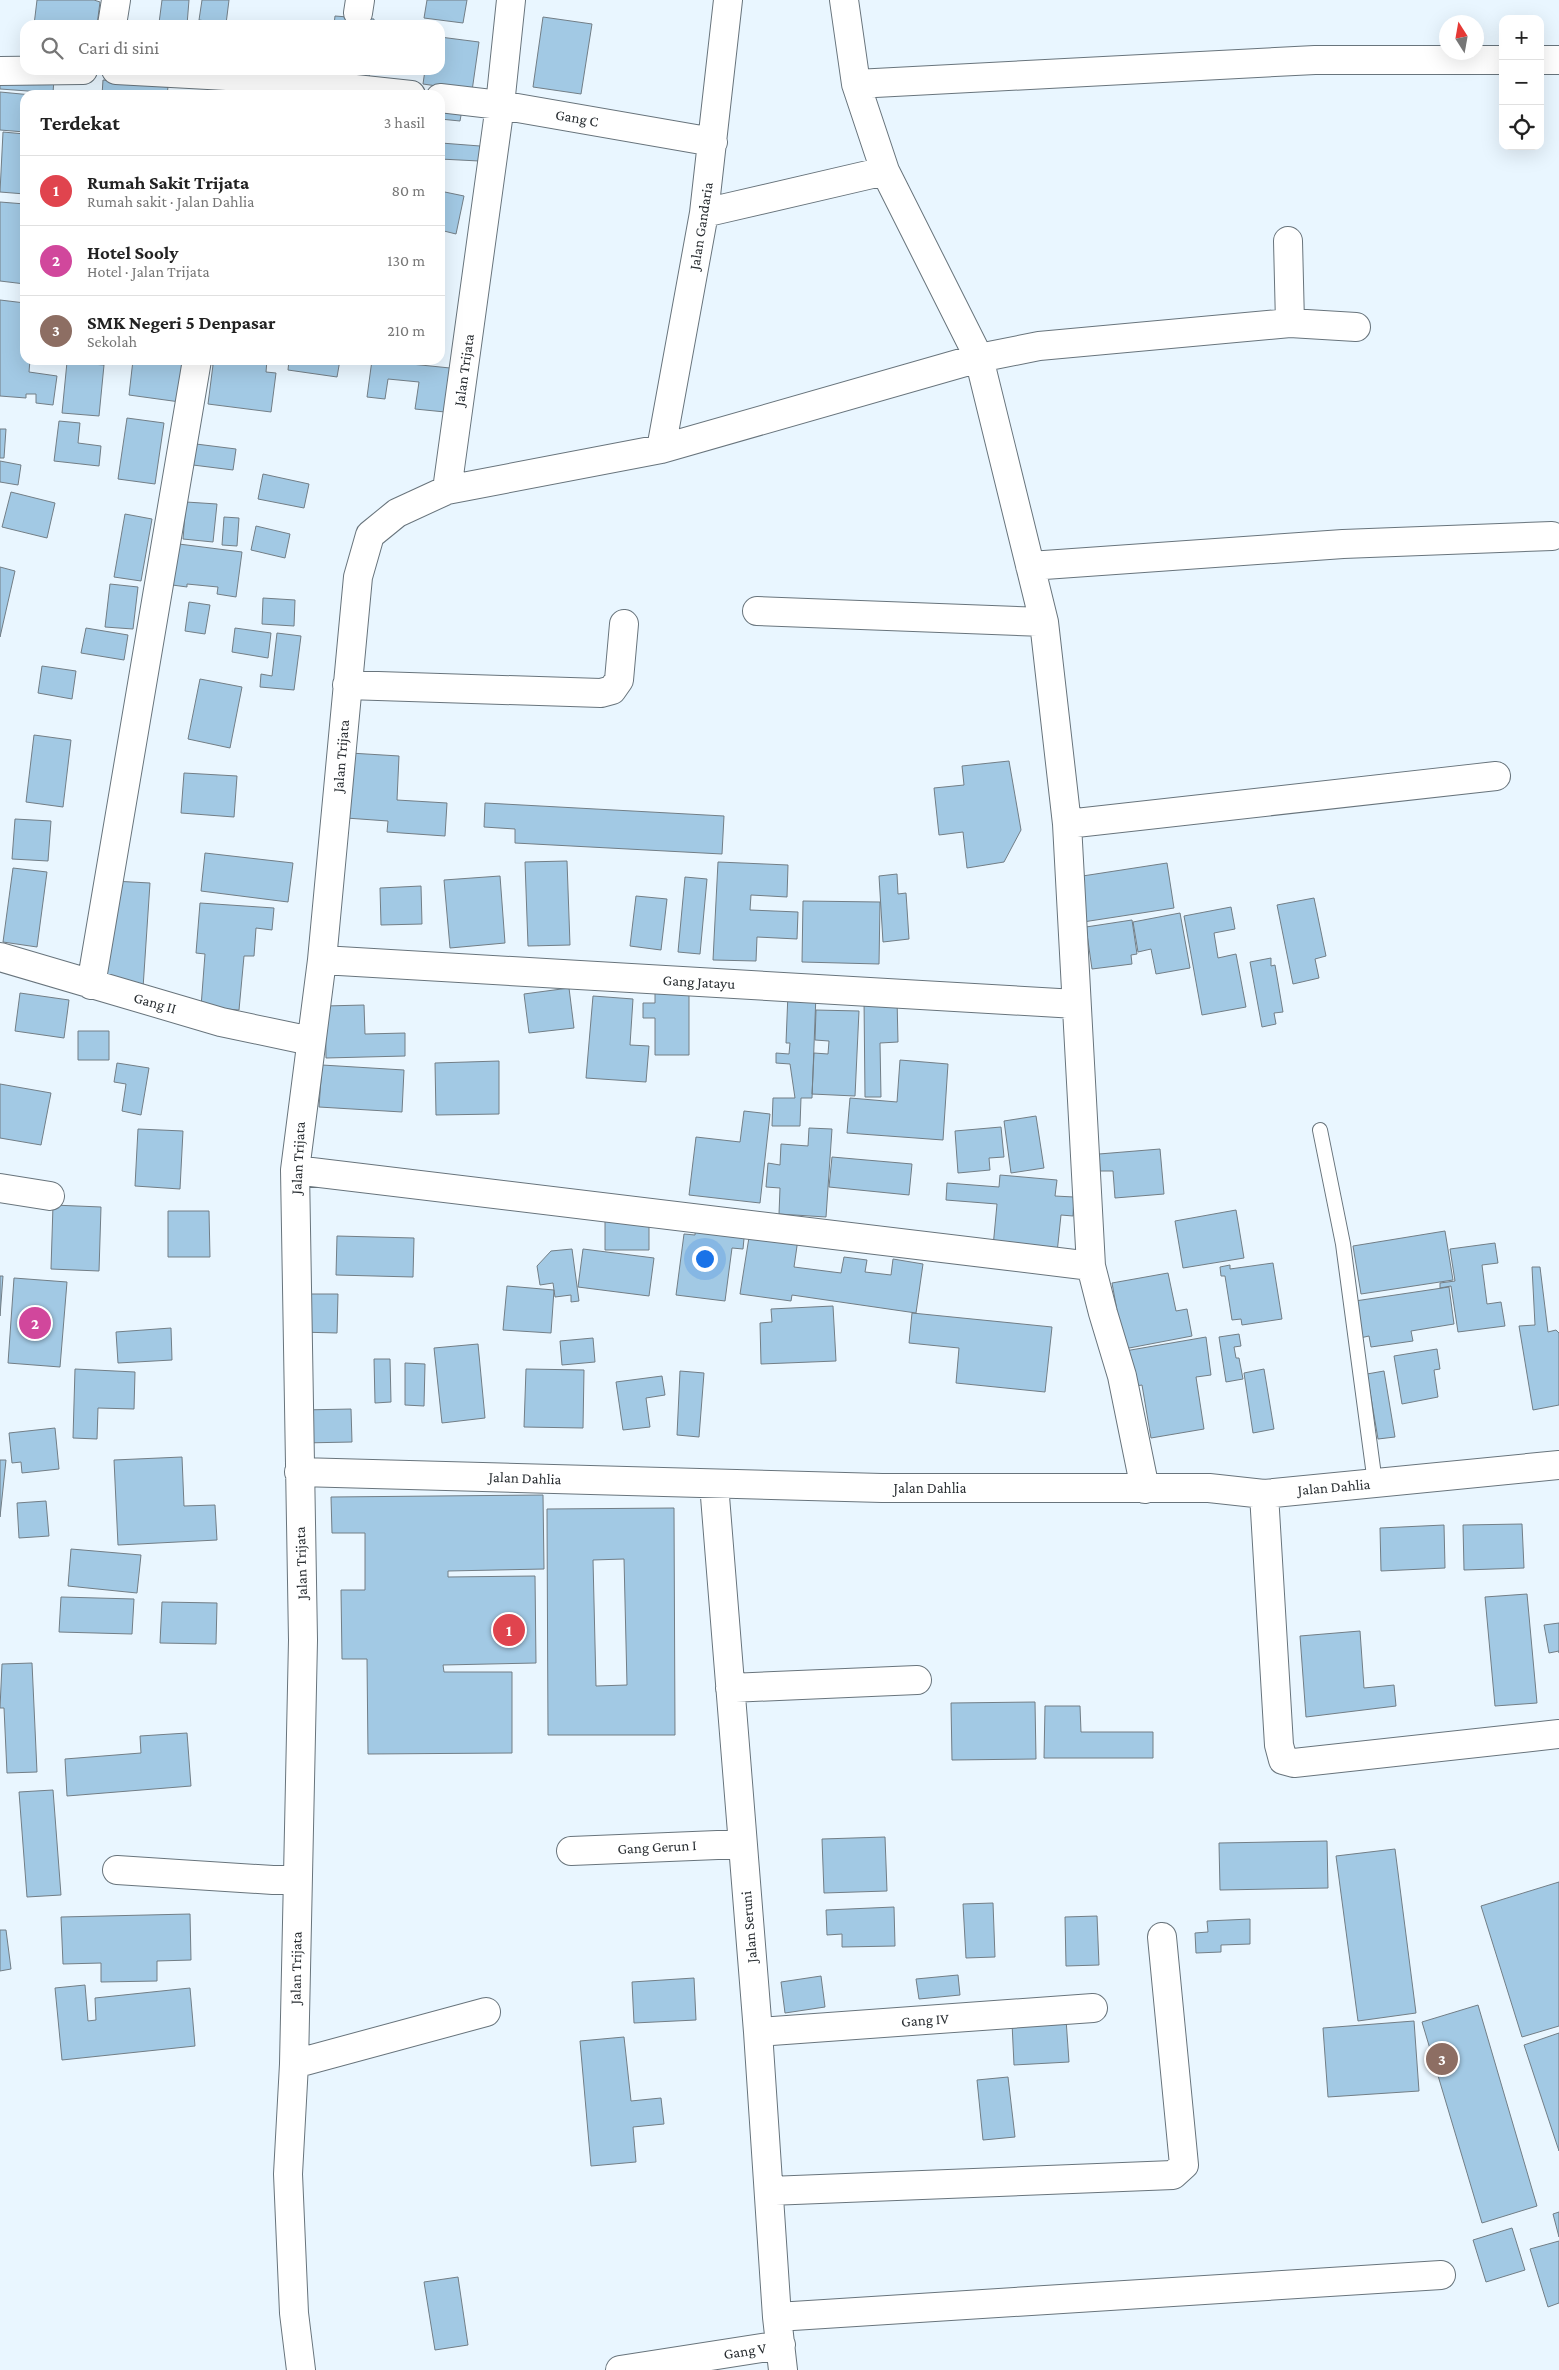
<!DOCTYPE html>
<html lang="id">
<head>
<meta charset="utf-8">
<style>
	body { margin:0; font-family:"Crimson Pro",serif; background:#f6f6f6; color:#222 }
	.controls { position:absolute; right:15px; top:15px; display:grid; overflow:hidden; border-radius:10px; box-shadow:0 5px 20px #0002 }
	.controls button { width:45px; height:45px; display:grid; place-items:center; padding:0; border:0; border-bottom:1px solid #e0e0e0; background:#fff; color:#222; font:25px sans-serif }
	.compass { position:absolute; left:1439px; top:15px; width:45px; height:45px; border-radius:50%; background:#fff; box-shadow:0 5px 20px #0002; rotate:349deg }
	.you { position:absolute; left:704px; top:1258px; width:18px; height:18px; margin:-12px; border:4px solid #fff; border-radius:50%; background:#1a73e8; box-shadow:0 0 0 8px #1a73e833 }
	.badge { display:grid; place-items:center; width:32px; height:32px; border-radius:50%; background:#d93025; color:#fff; font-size:16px; font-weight:700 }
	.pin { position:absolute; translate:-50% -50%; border:2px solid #fff; box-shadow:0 1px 5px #0006 }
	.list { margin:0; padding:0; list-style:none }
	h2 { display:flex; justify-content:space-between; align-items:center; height:65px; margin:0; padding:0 20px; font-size:21px }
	h2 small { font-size:16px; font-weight:400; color:#767676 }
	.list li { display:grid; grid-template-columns:32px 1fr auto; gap:15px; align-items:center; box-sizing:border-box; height:70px; padding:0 20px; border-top:1px solid #e0e0e0 }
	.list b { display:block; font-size:19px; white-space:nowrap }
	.list p { margin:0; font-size:16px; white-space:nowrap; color:#767676 }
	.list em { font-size:16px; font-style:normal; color:#767676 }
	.icon { flex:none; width:28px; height:28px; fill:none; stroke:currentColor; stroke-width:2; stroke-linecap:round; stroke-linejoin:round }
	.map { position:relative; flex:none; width:1559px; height:2370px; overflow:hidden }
	.search { position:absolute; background:#fff; box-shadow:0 5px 20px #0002; left:20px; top:20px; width:425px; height:55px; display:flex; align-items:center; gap:12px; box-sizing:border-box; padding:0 18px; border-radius:15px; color:#767676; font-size:19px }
	.panel { position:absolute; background:#fff; box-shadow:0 5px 20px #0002; left:20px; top:90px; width:425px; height:275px; border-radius:15px }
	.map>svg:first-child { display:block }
</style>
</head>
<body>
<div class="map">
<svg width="1559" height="2370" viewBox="0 0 1559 2370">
	<rect width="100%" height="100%" fill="#e9f6ff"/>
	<path fill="#a2c9e4" stroke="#727e86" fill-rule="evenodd" d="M37,0H94L100,2L97,25H34Z
		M162,0H189L187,25L159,23Z
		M202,0H229L226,24L199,20Z
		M427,0H467L463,23L424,18Z
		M335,16L374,19V25H334Z
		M543,17L592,24L581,94L533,87Z
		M440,37L479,42L472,91L423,84L425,70H440Z
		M331,70H370L369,78L330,75Z
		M0,75L54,79L53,93L69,95H42V92L0,89Z
		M103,80L168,87L167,95H102Z
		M0,92L32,95H25V132L0,130Z
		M440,101L463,104L460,121L440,119Z
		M3,132L25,134V194L0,192Z
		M441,143L480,146L479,161L440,159Z
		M440,191L464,196L456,234L440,230Z
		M0,202L25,204V284L0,281Z
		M0,300L25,303V360H30L29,372L57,376L53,405L36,403V394H26V398L0,396Z
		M133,360H158L185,364L180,402L129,395Z
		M209,360H267L266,372L276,373L271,412L208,404L213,365L209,364Z
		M289,360H340L337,377L288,370Z
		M372,360L450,368L445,412L415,409L419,382L388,379L385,399L367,397Z
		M67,362L104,365L99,416L62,413Z
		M127,418L164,423L155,484L118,479Z
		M59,421L80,423L78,443L101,446L99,466L54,461Z
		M0,429H6L4,458H0Z
		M188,443L236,449L233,470L185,464Z
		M0,461L21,465L18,485L0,482Z
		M263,474L309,484L304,508L258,499Z
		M11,492L55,503L47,538L2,527Z
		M186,502L217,504L213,542L183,539Z
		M125,514L152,519L141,581L114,577Z
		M224,517L239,518L237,546L222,545Z
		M256,526L290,534L285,558L251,550Z
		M171,543L242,552L236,597L217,594L218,587L187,584V587L165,584Z
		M0,567L15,571L0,637Z
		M110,584L138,587L133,629L105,627Z
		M263,598L295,600L294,626L262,624Z
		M189,602L210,605L205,634L185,631Z
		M86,628L128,635L124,660L81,653Z
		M235,628L271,633L268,658L232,652Z
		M277,633L301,636L294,690L260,687L261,674L272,676Z
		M42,666L76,671L72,699L38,693Z
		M200,679L242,687L230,748L188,739Z
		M34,735L71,740L63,807L26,802Z
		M350,753L399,756L397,800L447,803L445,836L387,832L388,821L346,818Z
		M1009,761L1021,830L1004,862L967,868L963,832L939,835L934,788L964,785L962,766Z
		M184,773L237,776L234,817L181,813Z
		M485,803L724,816L722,854L515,843V829L484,827Z
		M15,819L51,821L48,861L12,859Z
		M205,853L293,863L288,902L201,891Z
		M567,861L570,945L528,946L525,862Z
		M718,862L788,865L787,897L751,895L750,910L798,912L797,939L757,937L756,961L713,960Z
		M1167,863L1174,908L1083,922L1076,877Z
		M13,868L47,872L37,947L3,942Z
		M897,874L898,894L906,893L909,939L883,942L879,876Z
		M500,876L505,943L450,948L444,880Z
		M685,877L707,879L700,954L678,952Z
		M113,881L150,883L143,988L105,985Z
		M421,886L422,924L381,925L380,888Z
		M636,896L667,899L661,950L630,946Z
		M1314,898L1326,956L1315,959L1319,978L1293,984L1277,905Z
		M803,901L880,902L879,964L802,962Z
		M200,903L274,908L272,930L256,928L254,956H244L239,1010L201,1007L205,954L196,953Z
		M1231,907L1235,929L1214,933L1218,958L1236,954L1246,1007L1202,1015L1184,916Z
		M1180,913L1190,968L1156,974L1151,949L1138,952L1133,922Z
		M1132,920L1137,954L1131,955L1132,964L1092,969L1086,927Z
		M1271,958V966L1275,965L1283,1012L1274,1013L1276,1024L1262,1027L1250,962Z
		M569,988L574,1028L529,1033L524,994Z
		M655,989H689V1055H655V1018H643V1003H655Z
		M20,993L69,1000L64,1038L15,1031Z
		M788,993L816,994L812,1098H801L800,1126H772L773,1098H795L790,1064L776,1063V1053L789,1054L790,1043H786Z
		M593,996L633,999L630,1045L649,1046L646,1082L586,1078Z
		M897,998L898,1042L880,1043L881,1097H865L864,999Z
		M364,1005L365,1034L405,1033V1056L326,1058L325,1006Z
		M816,1010L859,1011L855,1096L812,1094L814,1053L828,1054L829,1041L815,1040Z
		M78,1031H109V1060H78Z
		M900,1060L948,1064L943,1140L847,1133L850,1098L897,1102Z
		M499,1061V1114L436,1115L435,1063Z
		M117,1063L149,1068L141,1115L122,1111L126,1084L114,1082Z
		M322,1065L404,1070L402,1112L319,1107Z
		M0,1084L51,1093L41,1145L0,1138Z
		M744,1111L770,1114L760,1203L689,1195L696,1137L740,1142Z
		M1036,1116L1044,1168L1011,1173L1004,1121Z
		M1001,1127L1004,1157L989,1158L990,1170L958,1173L955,1131Z
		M809,1128L832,1129L826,1217L779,1214L780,1188L766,1187L768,1163L780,1165L781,1144L808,1146Z
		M138,1129L183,1131L180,1189L135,1186Z
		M1160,1149L1164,1194L1115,1198L1113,1171H1100L1099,1154Z
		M832,1157L912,1164L909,1195L829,1187Z
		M1000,1175L1057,1180L1055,1196L1074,1197L1073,1216L1061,1215L1057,1253L993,1247L997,1204L946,1200L947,1183L999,1187Z
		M53,1205L101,1207L99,1271L51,1269Z
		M1236,1210L1244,1258L1183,1268L1175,1221Z
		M168,1211H209L210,1257H168Z
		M605,1218H649V1250H605Z
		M696,1222L745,1228L743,1249L732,1248L725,1301L676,1295L684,1234L695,1235Z
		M750,1231L798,1239L794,1267L841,1273L844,1257L867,1260L865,1272L891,1275L893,1259L923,1264L916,1313L792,1295L791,1301L740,1294Z
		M1445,1231L1453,1280L1361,1294L1353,1246Z
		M337,1236L414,1238L413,1277L336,1275Z
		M1495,1243L1498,1263L1482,1265L1487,1304L1501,1302L1505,1326L1458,1332L1451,1286L1440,1288V1283L1455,1281L1450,1249Z
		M572,1249L579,1301L571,1302V1295L555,1297L553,1283L540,1285L537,1266L551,1251Z
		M583,1249L654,1258L649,1296L578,1287Z
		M1273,1263L1282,1319L1242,1325L1241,1319L1232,1320L1225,1276H1221L1220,1267L1230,1265V1269Z
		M1532,1267H1540L1548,1332L1556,1330L1559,1333V1405L1533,1410L1519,1326L1535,1325Z
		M1168,1273L1176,1311L1187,1309L1192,1336L1124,1349L1112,1283Z
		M0,1276H3L0,1316Z
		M14,1278L67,1282L60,1367L8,1363Z
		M507,1286L554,1290L551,1333L503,1330Z
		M1449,1287L1454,1324L1411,1331L1413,1341L1371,1347L1369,1336L1360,1338L1355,1301Z
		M300,1294H338L337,1333L299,1332Z
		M833,1306L836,1361L761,1364L760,1323L772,1322L771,1309Z
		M912,1313L1052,1327L1045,1392L956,1383L959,1348L909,1343Z
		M171,1328L172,1360L118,1363L116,1332Z
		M1239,1334L1241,1346L1234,1347L1236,1358H1239L1243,1379L1226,1382L1219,1337Z
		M1206,1337L1211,1375L1196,1377L1204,1429L1151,1438L1142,1385L1130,1387L1125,1351Z
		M593,1338L595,1362L562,1365L560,1341Z
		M478,1344L485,1418L442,1423L434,1348Z
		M1437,1349L1440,1369L1434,1370L1438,1397L1402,1404L1394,1356Z
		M374,1359H390L391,1402L375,1403Z
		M405,1363L425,1364L424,1406L405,1405Z
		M75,1369L135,1372L134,1409L98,1408L97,1439L73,1438Z
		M526,1369L584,1370L583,1428L524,1427Z
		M1264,1369L1274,1429L1253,1433L1244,1373Z
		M680,1371L704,1373L699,1437L677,1435Z
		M1384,1371L1395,1437L1378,1439L1367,1374Z
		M662,1376L665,1395L646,1398L650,1427L623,1430L616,1382Z
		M351,1409L352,1442L302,1443V1410Z
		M55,1428L59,1469L22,1473L21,1462L12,1463L9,1433Z
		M182,1457L184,1506L215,1505L217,1540L118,1545L114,1460Z
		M0,1460H6L0,1517Z
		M543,1495L544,1569L448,1571V1577L535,1576L536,1663L443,1665L444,1672H512V1753L368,1754L367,1659H342L341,1590H365V1533H332L331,1497Z
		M46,1501L49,1536L19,1538L17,1503Z
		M674,1508L675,1735H548L547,1509ZM624,1559L627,1685L596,1686L593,1560Z
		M1522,1524L1524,1568L1464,1570L1463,1525Z
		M1444,1525L1445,1568L1381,1571L1380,1528Z
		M71,1549L141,1555L137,1593L68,1586Z
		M1527,1594L1537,1703L1495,1706L1485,1597Z
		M61,1597L134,1599L132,1634L59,1632Z
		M162,1602L217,1603L216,1644L160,1643Z
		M1559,1623V1653V1651L1549,1653L1544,1625Z
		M1360,1631L1364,1688L1394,1685L1396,1706L1306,1717L1300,1636Z
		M32,1663L37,1772L7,1773L4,1708H0L2,1664Z
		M1035,1702L1036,1759L952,1760L951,1703Z
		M1045,1706H1080L1081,1732H1153V1758H1044Z
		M187,1733L191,1786L67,1796L65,1759L141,1753L140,1736Z
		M53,1790L61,1895L27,1897L19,1792Z
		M885,1837L887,1891L824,1893L822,1839Z
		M1327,1841L1328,1888L1220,1890L1219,1843Z
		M1395,1849L1416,2013L1358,2021L1336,1856Z
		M1559,1882V2026L1522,2037L1481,1906Z
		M993,1903L995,1957L966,1958L963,1904Z
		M894,1907L895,1946L842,1947V1934L827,1935L826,1910Z
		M190,1914L191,1960L157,1961V1981L101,1982V1963L63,1964L61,1917Z
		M1097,1916L1099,1965L1066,1966L1065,1917Z
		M1250,1919V1944L1221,1945V1952L1196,1953L1195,1933L1208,1932L1207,1921Z
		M0,1930H6L11,1969L0,1971Z
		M958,1975L960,1995L919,1999L916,1979Z
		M821,1976L825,2007L785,2013L781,1982Z
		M694,1978L696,2020L634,2023L632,1982Z
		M85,1985L88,2021L96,2020L95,1998L190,1988L195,2046L62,2060L55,1988Z
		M1478,2005L1537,2206L1482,2223L1422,2022Z
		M1066,2019L1069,2062L1014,2065L1012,2023Z
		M1414,2021L1419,2091L1328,2097L1323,2028Z
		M1559,2033V2151L1524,2045Z
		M624,2037L631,2101L661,2098L664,2124L633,2127L636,2162L591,2166L580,2041Z
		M1008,2077L1015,2137L983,2140L977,2080Z
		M1559,2212V2237L1553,2214Z
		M1512,2228L1525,2270L1486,2282L1473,2240Z
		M1559,2241V2303L1548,2307L1530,2249Z
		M458,2277L468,2345L435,2350L424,2282Z"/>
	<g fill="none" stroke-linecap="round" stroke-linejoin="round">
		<defs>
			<path id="service" d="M1320,1130L1343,1244L1375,1483"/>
			<path id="minor" d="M844,0L856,84L885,171L979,358L1044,622L1067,824L1091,1266L1103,1313L1122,1376L1145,1489
				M358,13L360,0
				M112,25L116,0
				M1540,60H1559
				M116,70L245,77L411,95
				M0,71L83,70
				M856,84L1315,60H1503
				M440,98L500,105L713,142
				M704,213L885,171
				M1288,241L1290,323
				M661,449L704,213L728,0
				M447,490L500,105L511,0
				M1030,566L1343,544L1552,536
				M757,611L1044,622
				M347,685L601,693L612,690L619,680L624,624
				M1067,824L1496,776
				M0,957L221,1022L311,1041
				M322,960L1076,1004
				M91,985L197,360
				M295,1170L1091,1266
				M0,1188L50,1196
				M299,1472L882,1488H1209L1264,1494L1559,1465
				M714,1484L758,2032L777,2317L783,2370
				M1264,1494L1279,1745L1283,1760L1294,1763L1559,1734
				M730,1688L917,1680
				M571,1851L742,1844
				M117,1870L273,1880L297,1879
				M758,2032L1093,2008
				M294,2064L486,2012
				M769,2191L1173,2175L1184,2165L1162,1937
				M777,2317L1441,2275
				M301,2370L294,2313L288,2174L294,2064L303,1640L295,1170L322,960L358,577L370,535L397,513L447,490L661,449L979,358L1039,346L1290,323L1356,327
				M620,2370L781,2345"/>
		</defs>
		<use href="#service" stroke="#68747c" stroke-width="16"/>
		<use href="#minor" stroke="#68747c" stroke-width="30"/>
		<use href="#service" stroke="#fff" stroke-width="14"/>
		<use href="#minor" stroke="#fff" stroke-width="28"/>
	</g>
	<g text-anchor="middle" stroke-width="4.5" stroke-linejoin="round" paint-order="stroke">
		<g font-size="15" fill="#292e32" stroke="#fff">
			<text transform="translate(577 118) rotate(10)" y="5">Gang C</text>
			<text transform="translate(701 226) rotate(-81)" y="5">Jalan Gandaria</text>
			<text transform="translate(464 370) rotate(-82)" y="5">Jalan Trijata</text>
			<text transform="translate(341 756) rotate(-85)" y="5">Jalan Trijata</text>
			<text transform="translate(699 982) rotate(3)" y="5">Gang Jatayu</text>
			<text transform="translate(155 1003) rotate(16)" y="5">Gang II</text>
			<text transform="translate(298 1158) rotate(-87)" y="5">Jalan Trijata</text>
			<text transform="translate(525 1478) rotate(2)" y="5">Jalan Dahlia</text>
			<text transform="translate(1334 1487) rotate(-5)" y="5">Jalan Dahlia</text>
			<text x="930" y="1493">Jalan Dahlia</text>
			<text transform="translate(301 1563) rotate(-92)" y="5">Jalan Trijata</text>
			<text transform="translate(657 1847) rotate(-3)" y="5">Gang Gerun I</text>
			<text transform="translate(749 1927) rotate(-95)" y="5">Jalan Seruni</text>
			<text transform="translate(296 1968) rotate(-89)" y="5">Jalan Trijata</text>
			<text transform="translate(925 2020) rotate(-4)" y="5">Gang IV</text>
			<text transform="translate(745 2351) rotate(-9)" y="5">Gang V</text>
		</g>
	</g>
</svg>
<div class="controls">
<button>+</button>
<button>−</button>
<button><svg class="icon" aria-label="locate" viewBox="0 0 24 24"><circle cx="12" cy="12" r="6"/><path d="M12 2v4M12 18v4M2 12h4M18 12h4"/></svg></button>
</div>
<svg class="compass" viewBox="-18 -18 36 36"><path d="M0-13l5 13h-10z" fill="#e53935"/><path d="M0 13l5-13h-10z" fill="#767676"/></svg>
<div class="you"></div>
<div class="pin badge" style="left:509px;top:1630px;background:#e0444e">1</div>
<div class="pin badge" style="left:35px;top:1323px;background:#d1479c">2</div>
<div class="pin badge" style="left:1442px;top:2059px;background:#8d6e63">3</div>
<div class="search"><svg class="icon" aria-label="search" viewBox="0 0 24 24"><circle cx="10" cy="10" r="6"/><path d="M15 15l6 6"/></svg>Cari di sini</div>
<section class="panel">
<h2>Terdekat<small>3 hasil</small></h2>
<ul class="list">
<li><span class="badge" style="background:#e0444e">1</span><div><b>Rumah Sakit Trijata</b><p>Rumah sakit · Jalan Dahlia</p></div><em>80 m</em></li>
<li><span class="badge" style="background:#d1479c">2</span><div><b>Hotel Sooly</b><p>Hotel · Jalan Trijata</p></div><em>130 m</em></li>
<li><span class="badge" style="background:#8d6e63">3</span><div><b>SMK Negeri 5 Denpasar</b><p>Sekolah</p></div><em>210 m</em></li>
</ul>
</section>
</div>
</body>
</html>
